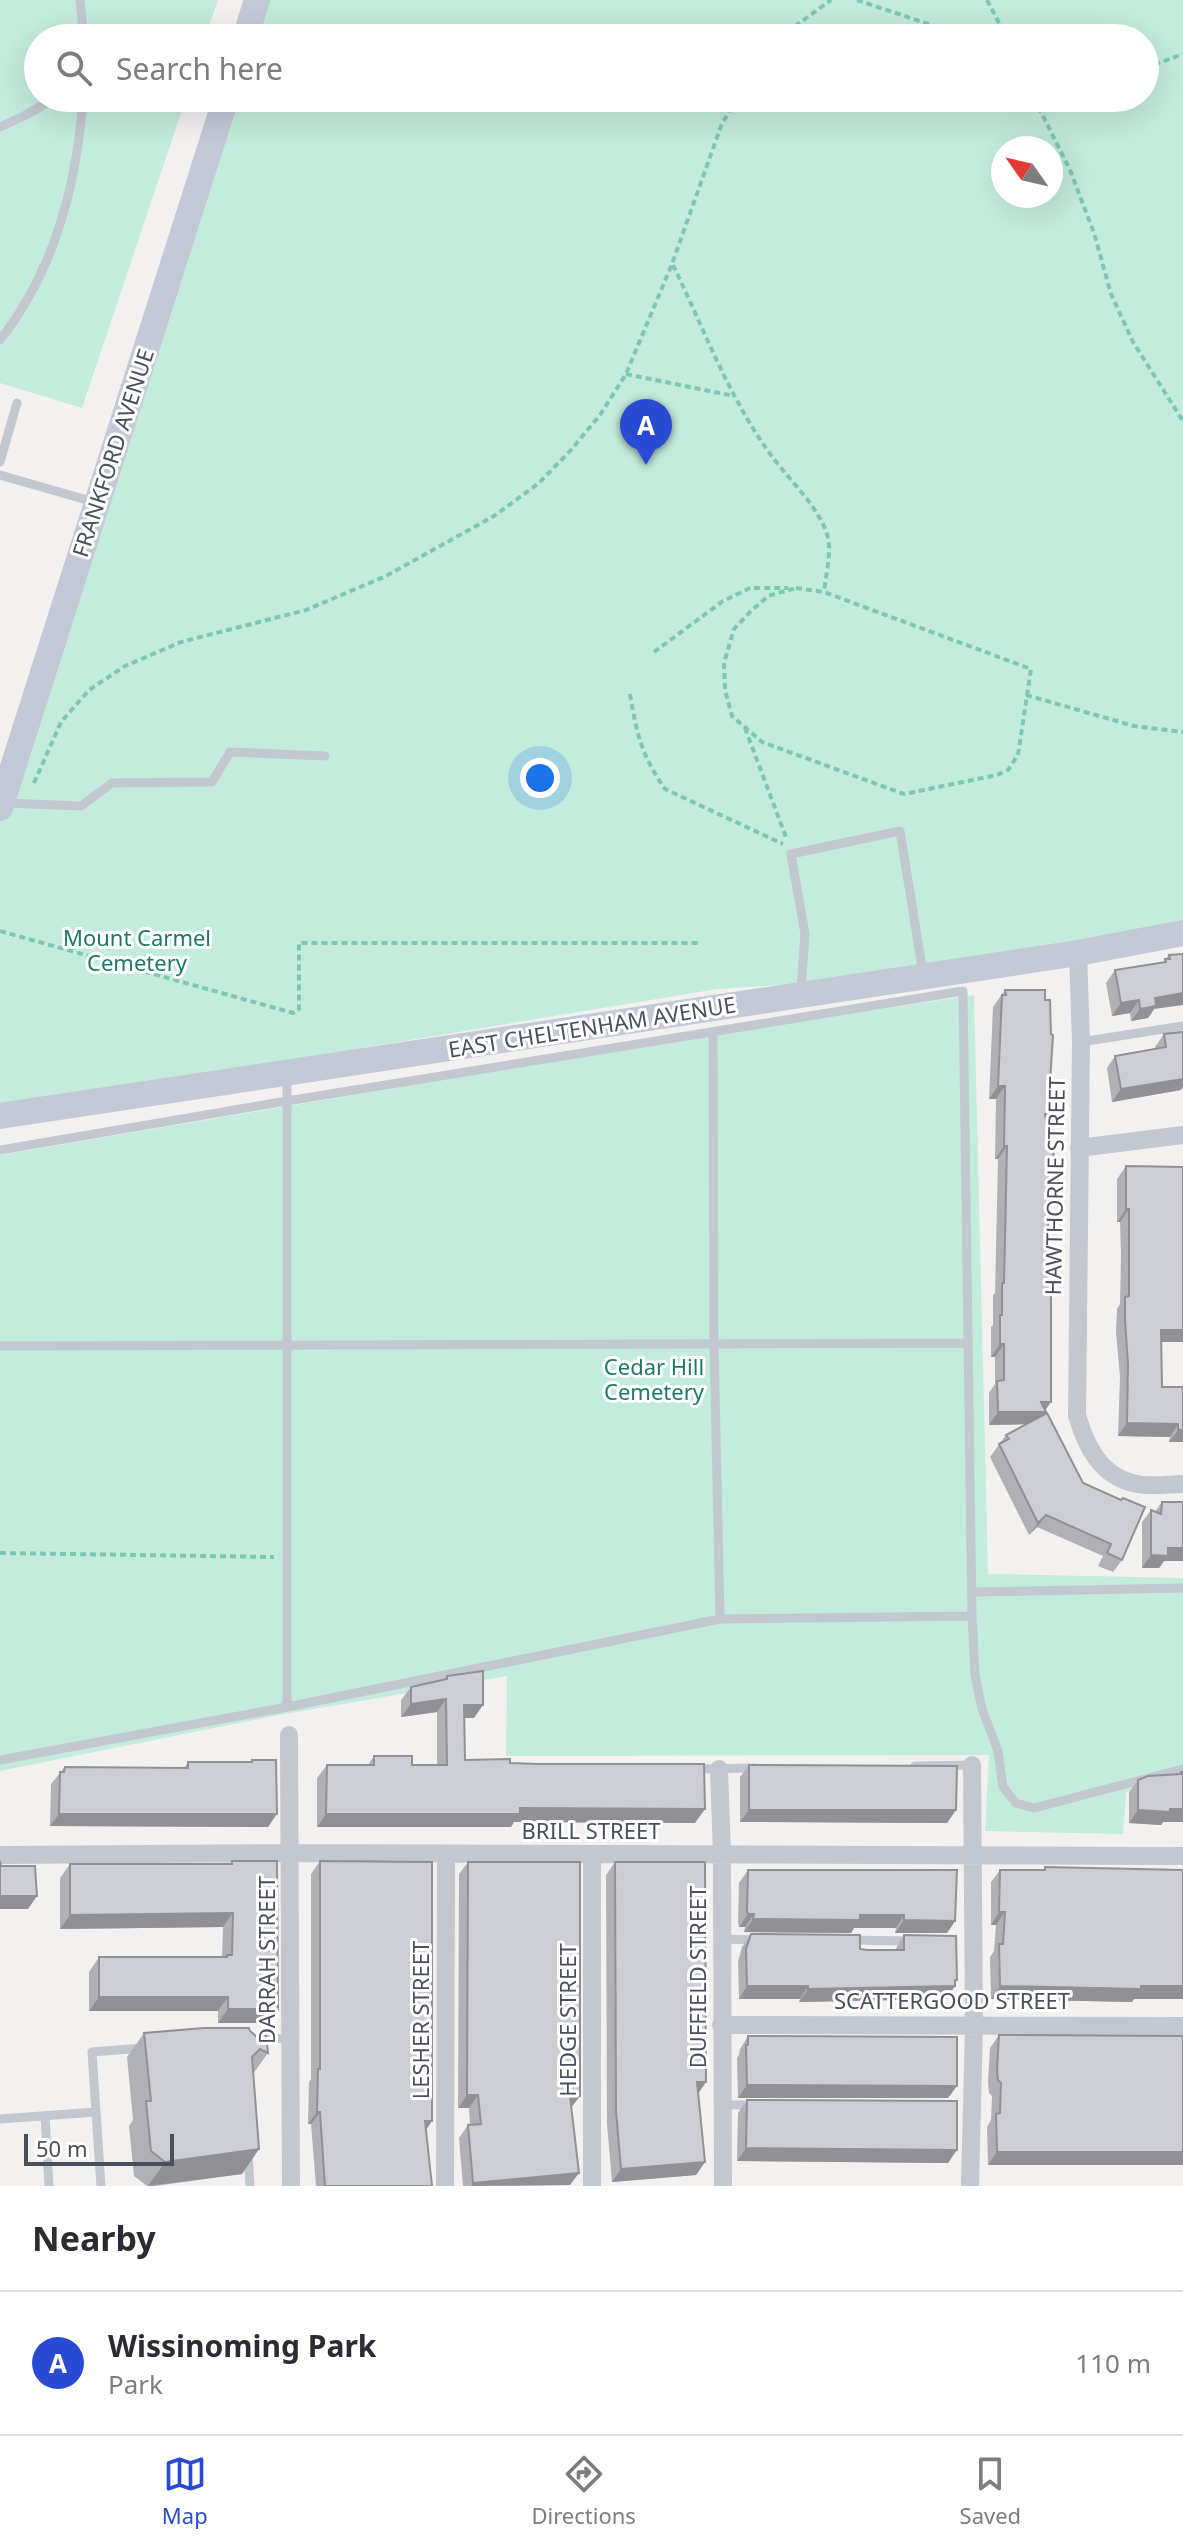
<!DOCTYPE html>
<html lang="en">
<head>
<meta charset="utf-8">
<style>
	body { margin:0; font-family:"Noto Sans",sans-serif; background:#f2f2f3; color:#2b2b33 }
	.compass { position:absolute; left:991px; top:136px; width:72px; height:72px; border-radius:50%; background:#fff; box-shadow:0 8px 32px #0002; rotate:304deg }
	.scale { position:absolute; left:24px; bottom:20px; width:150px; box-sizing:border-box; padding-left:8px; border:4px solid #494f5c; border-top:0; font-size:22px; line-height:28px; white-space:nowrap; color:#494f5c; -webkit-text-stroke:6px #fff; paint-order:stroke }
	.you { position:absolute; left:540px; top:778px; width:28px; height:28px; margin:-20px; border:6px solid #fff; border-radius:50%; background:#1a73e8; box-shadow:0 0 0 12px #1a73e833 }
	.badge { display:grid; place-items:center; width:52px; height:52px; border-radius:50%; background:#294bd4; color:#fff; font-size:26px; font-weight:700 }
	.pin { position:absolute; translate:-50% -66px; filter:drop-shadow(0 2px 4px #0008) }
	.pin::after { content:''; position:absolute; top:42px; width:28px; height:24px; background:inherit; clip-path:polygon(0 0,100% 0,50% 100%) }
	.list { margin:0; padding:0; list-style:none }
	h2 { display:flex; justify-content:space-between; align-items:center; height:104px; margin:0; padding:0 32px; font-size:34px }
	h2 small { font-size:26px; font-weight:400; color:#7c7c81 }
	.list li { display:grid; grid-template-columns:52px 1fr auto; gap:24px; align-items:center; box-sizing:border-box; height:144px; padding:0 32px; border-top:2px solid #e1e1e2 }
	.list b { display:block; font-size:30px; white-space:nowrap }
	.list p { margin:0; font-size:26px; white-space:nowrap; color:#7c7c81 }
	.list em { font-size:26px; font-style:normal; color:#7c7c81 }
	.icon { flex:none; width:44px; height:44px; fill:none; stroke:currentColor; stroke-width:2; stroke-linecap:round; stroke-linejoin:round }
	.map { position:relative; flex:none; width:1183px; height:2186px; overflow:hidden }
	.search { position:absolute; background:#fff; box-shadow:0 8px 32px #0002; left:24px; right:24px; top:24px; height:88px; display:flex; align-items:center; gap:20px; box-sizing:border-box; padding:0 28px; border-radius:44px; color:#7c7c81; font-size:30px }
	.sheet { height:248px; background:#fff }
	nav { display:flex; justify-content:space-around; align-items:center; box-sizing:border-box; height:112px; border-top:2px solid #e1e1e2; background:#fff; font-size:22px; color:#7c7c81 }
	nav a { display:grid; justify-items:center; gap:4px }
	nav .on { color:#294bd4 }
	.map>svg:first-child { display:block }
</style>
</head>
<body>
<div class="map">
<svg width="1183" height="2186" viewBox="0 0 1183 2186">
	<rect width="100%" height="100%" fill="#f2f1f0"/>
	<path fill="#c3ecdc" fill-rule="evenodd" d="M0,0H218L205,38H38V98H186L82,408L0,383Z
		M257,0H1183V933L924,976L717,989L284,1061L0,1113V808L226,98H1145V38H245ZM1003,148H1051V196H1003Z
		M974,995L988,1574L1183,1578V1776L1126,1792L1123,1834L985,1831L989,1755L506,1756L507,1676L284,1714L0,1771V1155L702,1036Z"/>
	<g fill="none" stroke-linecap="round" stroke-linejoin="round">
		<path stroke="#7dc7b4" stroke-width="4" stroke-dasharray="6 4" stroke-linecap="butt" d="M857,0L970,38
			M987,0L1007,38
			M779,38L831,0
			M1145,68L1183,54
			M1034,98L1070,170L1094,233L1111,294L1133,342L1183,421
			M673,265C703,327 728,395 768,451C786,477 814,501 826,531C833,550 826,572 824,592
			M626,374L734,396
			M796,588L824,592L1031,669L1018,755L1008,770L997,775L904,794L762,742L732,716L725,690L724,663L734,629L750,612L768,596Z
			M654,652L723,601L750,588H788
			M630,694C637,735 641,754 665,789L783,844
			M1026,695L1134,726L1183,732
			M745,728L787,840
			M34,783L61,722L89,690L125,666L181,642L306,610L386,576L494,516L539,483L571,450L600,415L626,374L672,264L721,126L736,98
			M0,931L293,1013L299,1009V943H701
			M0,1553L274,1557"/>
		<path stroke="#c2c7d0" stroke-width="9" d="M80,0L84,38
			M0,127L24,116L55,98
			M0,340C55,270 77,185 83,98
			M0,462L17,403
			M0,475L94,502
			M5,803L81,806L112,783L212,782L230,752L325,756
			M801,990L805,934L791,854L900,831L923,973
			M713,1032L714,1344L720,1619
			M1081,1042L1183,1026
			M0,1150L287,1101L963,991L972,1616L975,1675L982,1709L998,1751L1003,1787L1016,1803L1034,1808L1183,1769
			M0,1346L968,1343
			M972,1592L1183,1588
			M287,1707L720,1619L972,1616
			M0,1760L287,1707V1074
			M915,1766L972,1765
			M695,1769L756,1768
			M721,1939L758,1940
			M849,1940L910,1941
			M256,2040L291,2038
			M722,2105H754
			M96,2112L92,2052L143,2048
			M45,2116L49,2186
			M0,2119L96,2112L101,2186
			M248,2153L250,2186"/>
		<path stroke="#c2c7d0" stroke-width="18" d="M1078,953L1081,1042L1077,1415C1086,1447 1101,1477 1137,1484C1152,1487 1169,1484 1183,1484
			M1079,1148L1183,1135
			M289,1735L291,2186
			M719,1769L722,1854L723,2186
			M592,1854V2186
			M0,1855L291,1853L1183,1856
			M721,2025L1183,2026
			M445,2186L446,1855
			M970,2186L974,2025L972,1765"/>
		<path stroke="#c4c9d7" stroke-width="26" d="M245,38L257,0
			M0,808L226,98
			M0,1116L1078,953L1183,933"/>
	</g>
	<path fill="#b0b1b7" d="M1183,954L1154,1009L1148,1018L1131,1021L1130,1013L1112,1016L1106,983L1115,970L1163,962L1169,955Z
		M1005,990L1045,1118L1048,1196L1046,1412L1045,1414L1122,1560L1113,1572L1098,1566L1103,1556L1037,1527L1029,1535L990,1457L1006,1435L1025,1424L989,1425V1393L995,1384V1357H991V1327L993,1325V1295L995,1293L998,1159H995L996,1099H989L993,1007Z
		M1164,1034L1181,1090L1112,1102L1107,1068L1115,1056L1156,1049L1155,1047Z
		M1126,1166L1183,1342H1161L1162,1387H1183V1442H1169L1170,1437L1118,1436L1120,1377L1116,1332L1117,1309L1120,1304L1121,1254L1120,1222H1117V1179Z
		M1162,1502L1164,1561L1159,1568H1142V1522L1151,1510L1155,1512Z
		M447,1676L474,1718H464L465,1760L510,1763L695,1823L514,1822L511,1827H317V1778L327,1765H368L374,1756L412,1765H437V1712L401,1717V1700L411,1687L444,1680Z
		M252,1760L268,1827L50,1826L51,1784L65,1767L184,1768L188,1762H251Z
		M749,1765L956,1810L947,1823L740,1822V1777Z
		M1181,1772L1183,1822H1163L1161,1825L1129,1823V1792L1138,1780L1179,1775Z
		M232,1861L278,2009L268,2023H218V2011H89V1972L99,1957H222L223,1927L60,1929V1878L70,1864H230Z
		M320,1861L432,2121L426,2130L432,2186H316L311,2124H308L309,2082L311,2079V1874Z
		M468,1862L572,2108L570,2185L463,2186L459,2138L468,2125H470L469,2108H458L459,1874Z
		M615,1862L706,2082L698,2094L705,2162L696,2175L612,2182L607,2124L606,1875Z
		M1045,1867L1183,1870V1999H1134L1132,2002L991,1999L990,1957L994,1951L996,1925H991V1882L1000,1870H1043Z
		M748,1870L955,1921L947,1933H895L896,1928H854L851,1933L744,1932L745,1927H739L738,1923L739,1883Z
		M751,1934L860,1949L895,1950L904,1935L957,1980L946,1999L799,2002L800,1999H739L738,1962L742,1947Z
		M250,2031L268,2053L253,2074L259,2149L242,2174L155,2186H147L134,2176L129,2126L133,2120L127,2057L144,2033Z
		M999,2035L1183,2036L988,2165L987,2127L991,2120L992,2096L989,2093L988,2082L990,2048Z
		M748,2036L948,2098H738L737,2058L739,2055L740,2049Z
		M747,2100L948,2163L737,2161L738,2113Z"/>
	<path fill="#909095" d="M1183,993V1005L1154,1009L1148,1018L1131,1021L1140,1009L1155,998Z
		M1139,1000L1130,1013L1112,1016L1121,1003Z
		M1183,1078V1087L1181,1090L1112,1102L1121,1089Z
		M998,1086H1005L996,1099H989Z
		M1004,1146H1007L998,1159H995Z
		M1126,1209H1129L1120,1222H1117Z
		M1161,1330H1183V1342H1152Z
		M1000,1344H1004L995,1357H991Z
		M1041,1402H1051L1044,1412H1046L1038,1424L989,1425L998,1412Z
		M1127,1423L1178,1424L1170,1437L1118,1436Z
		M1178,1430H1183V1442H1169Z
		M1046,1515L1037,1527L1029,1535L1038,1523Z
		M1168,1548H1183V1561H1164L1159,1568H1142L1151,1555Z
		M446,1699L437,1712L401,1717L411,1704Z
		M464,1705H483L474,1718H455Z
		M520,1808L705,1809L695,1823L514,1822L511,1827H317L326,1814Z
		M1183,1809V1822H1163L1161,1825L1129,1823L1138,1810Z
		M749,1810H956L947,1823L740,1822Z
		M59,1814H277L268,1827L50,1826Z
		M2,1896H37L28,1909H0V1897Z
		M999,1912H1005L996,1925H991Z
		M233,1913L223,1927L60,1929L70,1915Z
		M748,1914H754L745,1927H739Z
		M860,1915H904L896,1928H854L851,1933L744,1932L753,1919Z
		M904,1920L955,1921L947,1933H895Z
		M957,1980L953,1986H955L946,1999L799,2002L808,1989Z
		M747,1986H808L800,1999H739Z
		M1000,1986H1183V1999H1134L1132,2002L991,1999Z
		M99,1997H228L218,2011H89Z
		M228,2009H278L268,2023H218Z
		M697,2082H706L697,2095Z
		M747,2085L957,2086L948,2098H738Z
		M467,2095H478L469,2108H458Z
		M570,2096H580L571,2108Z
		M317,2112H320L311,2124H308Z
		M425,2121H432L423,2134Z
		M746,2148L957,2150L948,2163L737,2161Z
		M259,2149L242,2174L148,2186L165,2162Z
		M997,2152H1183V2165H988Z
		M705,2162L696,2175L612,2182L621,2169Z
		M579,2173L570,2185L471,2186L473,2183Z"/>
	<path fill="#cdced5" stroke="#909095" stroke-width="2" d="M1183,954V993L1155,998L1156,1006L1140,1009L1139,1000L1121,1003L1115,970L1166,962L1165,959H1170L1169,955Z
		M1005,990H1045V1000H1050L1051,1034L1053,1035L1048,1114H1045L1050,1145H1053L1054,1165L1053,1190H1049L1048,1231V1251H1051V1402H1041L1046,1412H998L997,1381L1004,1380V1344H1000V1315H1002V1283H1004L1007,1146H1004L1005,1086H998L1002,995H1006Z
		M1183,1032V1079L1121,1089L1115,1056L1166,1047L1164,1034Z
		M1126,1166L1183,1167V1330H1161L1162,1387H1183V1430H1178V1424L1127,1423L1128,1364L1125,1320V1297L1129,1296V1209H1126Z
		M1047,1413L1083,1483L1121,1500L1123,1498L1145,1507L1122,1560L1107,1553L1111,1544L1046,1515L1038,1523L999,1444L1009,1439L1006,1435Z
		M1162,1502H1183V1548H1168V1556L1151,1555V1510L1161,1514Z
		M483,1671V1705H464L465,1760L510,1759V1763L539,1764H704L705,1809L520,1808V1814H326L327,1765H374V1756H412V1765H447L446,1699L411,1704V1687L447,1679V1676Z
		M252,1760H276L277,1814H59L60,1772H64L65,1767L188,1768V1762H252Z
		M749,1765L957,1766L956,1810H749Z
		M1181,1772H1183V1809H1170V1812L1138,1810V1780L1148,1776L1181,1774Z
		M0,1861L1,1866H35L37,1896H2L0,1897Z
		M232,1861H277L278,2009H228V1997H99V1957H227V1955H232L233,1913L70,1915V1864H232Z
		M320,1861L432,1862V2121H425L432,2186H325L320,2112H317L318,2069H320Z
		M468,1862H580V2096H570L579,2173L473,2183L468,2125L481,2124L478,2095H467Z
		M615,1862H705L706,2082H697L705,2162L621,2169L616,2111Z
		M1045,1867L1183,1870V1986H1141V1989L1000,1986L999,1944H1003L1005,1912H999L1000,1870H1045Z
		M748,1870H957L955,1921L904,1920V1915H860V1920L753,1919L754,1914H748L747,1911Z
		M751,1934L860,1935V1949L867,1950H904V1935L956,1936L957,1980H955V1986L808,1989V1986H747L746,1949Z
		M204,2028H249L250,2031L257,2037L266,2034L268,2053L260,2049L252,2057L259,2149L165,2162L151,2151L146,2101H151L144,2033Z
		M999,2035L1183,2036V2152H997L996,2114L1000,2113L1001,2083L998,2080L997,2070Z
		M748,2036L957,2037V2086L747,2085L746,2045H748Z
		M747,2100L957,2101V2150L746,2148Z"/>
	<g text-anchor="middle" stroke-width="6" stroke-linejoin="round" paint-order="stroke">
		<g font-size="22" fill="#494f5c" stroke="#fff">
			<text transform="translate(113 453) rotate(-72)" y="8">FRANKFORD AVENUE</text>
			<text transform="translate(592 1027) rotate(-9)" y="8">EAST CHELTENHAM AVENUE</text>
			<text transform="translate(1055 1186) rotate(-89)" y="8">HAWTHORNE STREET</text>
			<text x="591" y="1839">BRILL STREET</text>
			<text transform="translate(267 1960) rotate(-90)" y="8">DARRAH STREET</text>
			<text transform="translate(698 1977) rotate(-90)" y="8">DUFFIELD STREET</text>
			<text x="952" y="2009">SCATTERGOOD STREET</text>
			<text transform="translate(421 2020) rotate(-90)" y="8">LESHER STREET</text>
			<text transform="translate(568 2020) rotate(-90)" y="8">HEDGE STREET</text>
		</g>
		<g font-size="22" fill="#1f7861" stroke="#fff">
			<text x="137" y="946">Mount Carmel<tspan x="137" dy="25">Cemetery</tspan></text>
			<text x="654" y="1375">Cedar Hill<tspan x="654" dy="25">Cemetery</tspan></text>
		</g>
	</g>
</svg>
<svg class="compass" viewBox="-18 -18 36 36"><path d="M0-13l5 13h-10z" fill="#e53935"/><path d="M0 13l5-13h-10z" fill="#7c7c81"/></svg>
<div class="scale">50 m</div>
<div class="you"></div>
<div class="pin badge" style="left:646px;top:465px">A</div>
<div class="search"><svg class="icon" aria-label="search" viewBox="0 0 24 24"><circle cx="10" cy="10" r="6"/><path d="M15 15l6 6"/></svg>Search here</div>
</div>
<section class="sheet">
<h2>Nearby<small></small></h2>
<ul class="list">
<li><span class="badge">A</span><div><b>Wissinoming Park</b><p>Park</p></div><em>110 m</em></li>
</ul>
</section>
<nav>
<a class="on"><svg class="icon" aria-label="map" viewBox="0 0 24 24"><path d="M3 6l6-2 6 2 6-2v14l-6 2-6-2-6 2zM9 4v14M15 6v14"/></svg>Map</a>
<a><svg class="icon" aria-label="directions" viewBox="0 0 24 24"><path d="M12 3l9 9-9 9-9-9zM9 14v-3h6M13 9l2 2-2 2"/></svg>Directions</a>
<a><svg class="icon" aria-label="saved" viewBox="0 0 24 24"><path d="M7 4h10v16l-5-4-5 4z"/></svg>Saved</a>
</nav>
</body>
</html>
